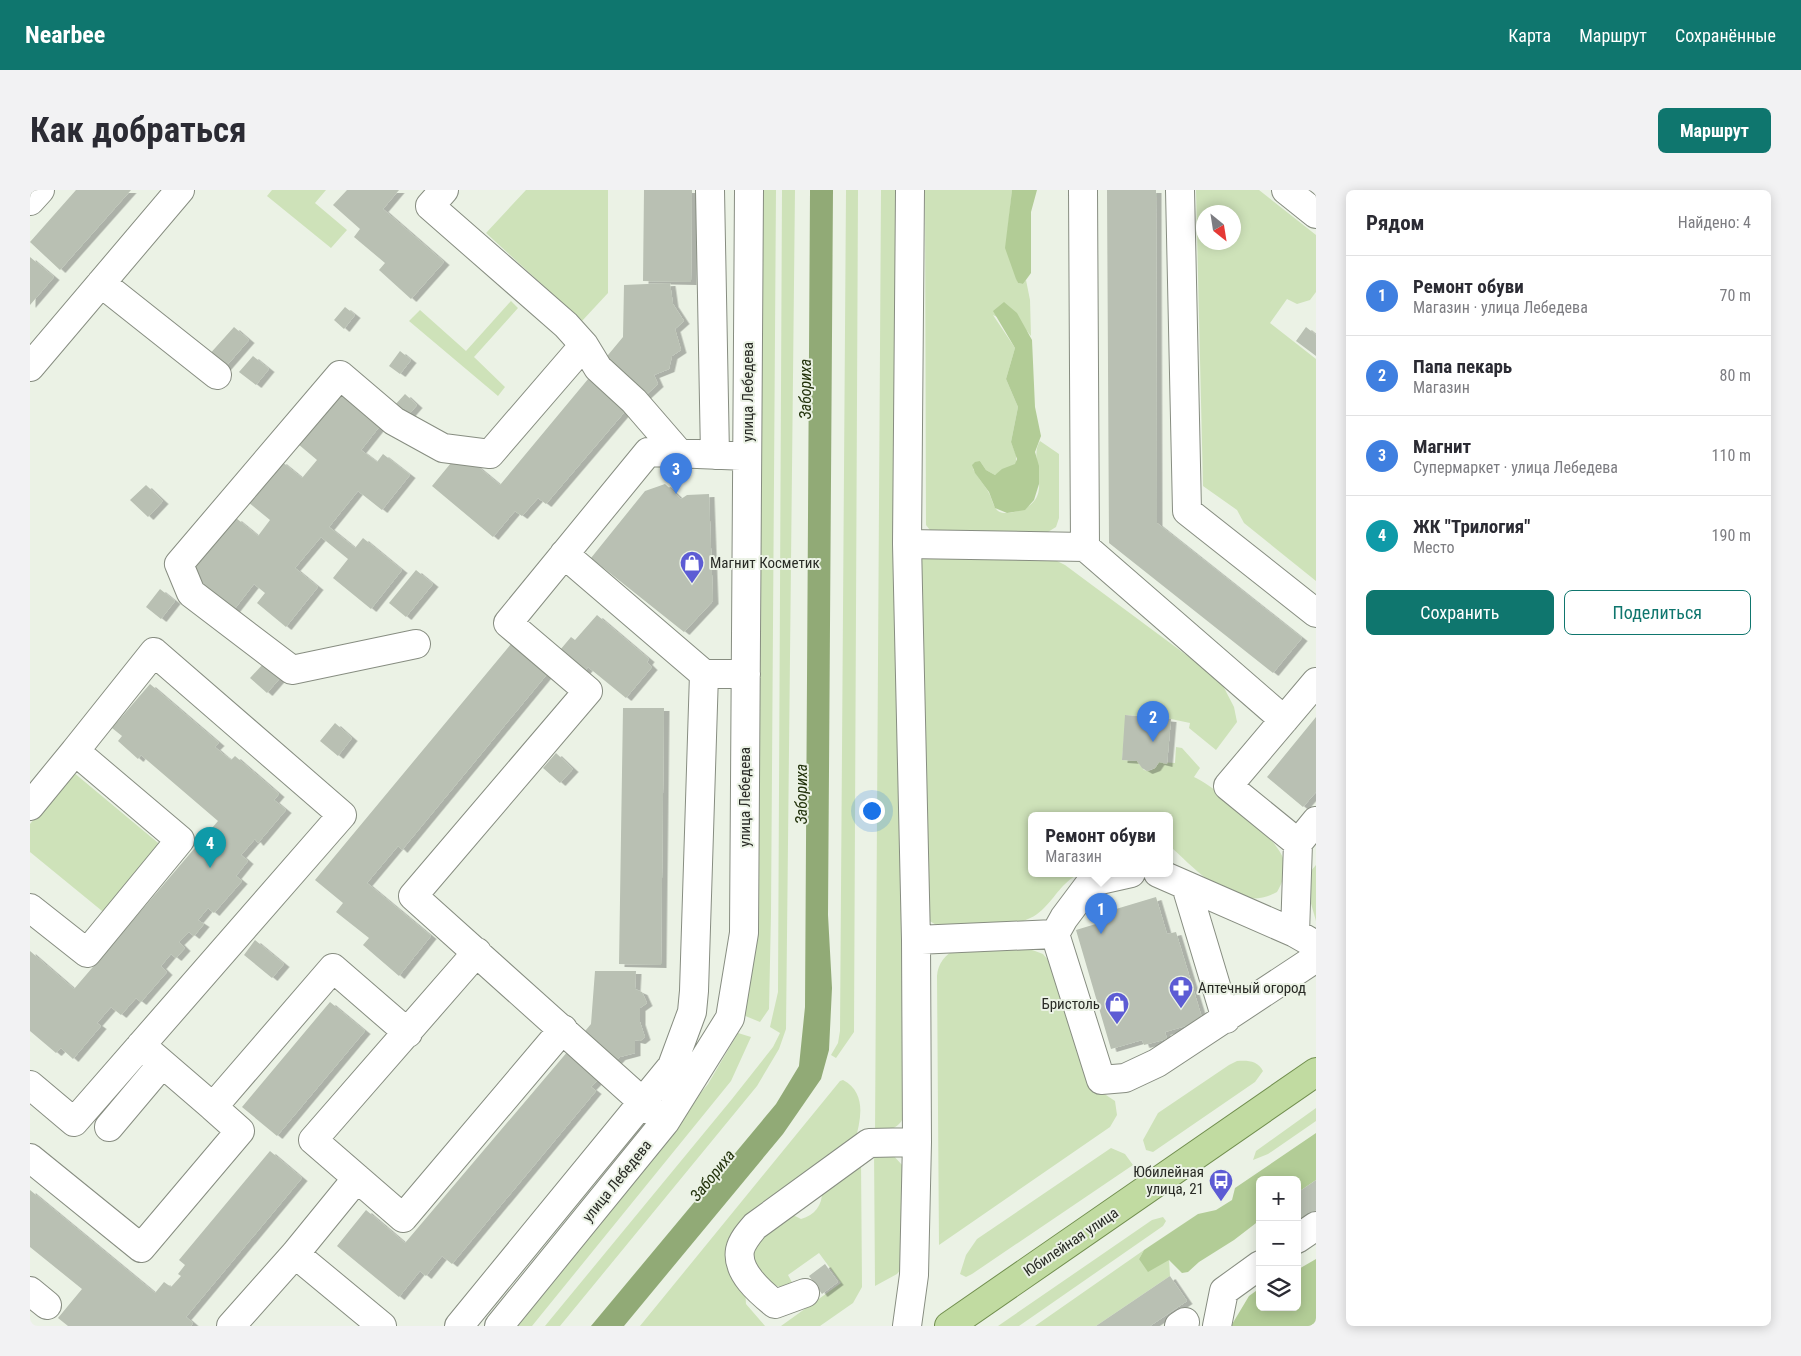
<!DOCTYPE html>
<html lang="ru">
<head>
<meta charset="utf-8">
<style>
	body { margin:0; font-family:"Roboto Condensed",sans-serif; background:#f2f2f3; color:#2b2b33 }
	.controls { position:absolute; right:15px; bottom:15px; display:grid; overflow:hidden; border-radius:8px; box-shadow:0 2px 12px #0003 }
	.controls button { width:45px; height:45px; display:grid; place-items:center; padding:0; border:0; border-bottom:1px solid #e1e1e2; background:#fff; color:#2b2b33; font:25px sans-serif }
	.compass { position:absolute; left:1166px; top:15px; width:45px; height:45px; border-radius:50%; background:#fff; box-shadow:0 2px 12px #0003; rotate:150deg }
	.you { position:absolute; left:841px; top:620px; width:18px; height:18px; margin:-12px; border:4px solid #fff; border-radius:50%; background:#1a73e8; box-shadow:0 0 0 8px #1a73e833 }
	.badge { display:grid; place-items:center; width:32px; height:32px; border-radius:50%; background:#0f766e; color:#fff; font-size:16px; font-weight:700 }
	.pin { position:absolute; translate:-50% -41px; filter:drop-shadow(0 1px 2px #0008) }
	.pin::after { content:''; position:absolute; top:26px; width:18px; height:15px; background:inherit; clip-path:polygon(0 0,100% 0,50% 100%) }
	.popup { position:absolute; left:998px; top:622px; width:145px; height:65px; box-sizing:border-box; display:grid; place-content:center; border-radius:8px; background:#fff; filter:drop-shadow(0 1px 4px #0005); font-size:16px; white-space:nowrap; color:#7c7c81 }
	.popup b { font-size:19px; color:#2b2b33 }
	.popup::after { content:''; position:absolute; left:50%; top:100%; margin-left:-10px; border:10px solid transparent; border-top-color:#fff }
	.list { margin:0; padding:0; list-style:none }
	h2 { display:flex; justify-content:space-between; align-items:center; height:65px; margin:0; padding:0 20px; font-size:21px }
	h2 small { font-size:16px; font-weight:400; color:#7c7c81 }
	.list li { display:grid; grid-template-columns:32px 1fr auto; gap:15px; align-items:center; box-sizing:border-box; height:80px; padding:0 20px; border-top:1px solid #e1e1e2 }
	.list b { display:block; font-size:19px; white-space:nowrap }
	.list p { margin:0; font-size:16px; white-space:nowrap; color:#7c7c81 }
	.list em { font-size:16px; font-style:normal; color:#7c7c81 }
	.actions { display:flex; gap:10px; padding:15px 20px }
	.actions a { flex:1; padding:11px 0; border:1px solid #0f766e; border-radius:8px; text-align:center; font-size:18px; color:#0f766e }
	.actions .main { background:#0f766e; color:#fff }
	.icon { flex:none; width:28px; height:28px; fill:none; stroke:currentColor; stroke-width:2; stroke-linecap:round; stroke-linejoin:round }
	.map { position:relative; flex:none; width:1286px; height:1136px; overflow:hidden; border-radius:8px }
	header { display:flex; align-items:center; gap:30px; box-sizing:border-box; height:70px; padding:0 25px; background:#0f766e; color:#fff }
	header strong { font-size:24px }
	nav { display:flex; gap:28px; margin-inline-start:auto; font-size:18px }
	.intro { display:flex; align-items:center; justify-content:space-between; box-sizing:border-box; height:120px; padding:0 30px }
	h1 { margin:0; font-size:35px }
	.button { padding:12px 22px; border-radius:8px; background:#0f766e; color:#fff; font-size:18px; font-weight:700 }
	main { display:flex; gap:30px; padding:0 30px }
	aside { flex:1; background:#fff; border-radius:8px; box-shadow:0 2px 12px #0003 }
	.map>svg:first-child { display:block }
</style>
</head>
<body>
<header>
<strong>Nearbee</strong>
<nav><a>Карта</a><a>Маршрут</a><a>Сохранённые</a></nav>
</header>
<div class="intro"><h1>Как добраться</h1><a class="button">Маршрут</a></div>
<main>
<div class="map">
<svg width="1286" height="1136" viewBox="0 0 1286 1136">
	<defs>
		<filter id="shadow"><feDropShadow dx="5.5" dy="3" stdDeviation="0" flood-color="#0004"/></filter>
	</defs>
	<rect width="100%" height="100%" fill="#ebf2e5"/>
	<path fill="#cee2b9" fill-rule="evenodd" d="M242,0H296L285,13L317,40L301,58L237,6Z
		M496,0H578V103L552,131L456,43Z
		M732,0H746L741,724L739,819L730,832L713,825Z
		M752,0H765L756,839L749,859L727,896L530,1136H515L702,909L743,857L750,843L740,837L748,802Z
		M816,0H828L824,842L806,868L801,865L808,853L810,841Z
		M851,0H880L872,905C878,932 871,938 845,944Z
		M895,0H982L976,57L988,93L993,94L996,90L1000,110L1001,146L997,141L963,125L985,158L976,189L988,217L981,252L986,265V274L965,285L956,280L950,271L943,279C947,286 952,292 956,298C966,312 960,327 984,322C1030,311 996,272 1010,251L1029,264V328L1026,337L1013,345L903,344L896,335Z
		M1166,0H1229L1286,45V102L1280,110L1267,114L1257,109L1240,133L1286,169V391L1214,333L1207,320L1173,296ZM1174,22H1204V52H1174Z
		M481,111L488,118L444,167L475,197L468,206L379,131L390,120L436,161Z
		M893,366L1021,368L1035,375L1190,490L1204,517L1207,532L1186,560L1159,538L1160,533L1141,529L1096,525L1092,570L1107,571L1114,580C1122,582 1125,579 1129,572L1145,573L1146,557L1152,558L1170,578L1164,587C1186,597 1245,646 1253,668C1258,679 1253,692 1247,702C1207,725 1167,681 1140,656V625H1002V683H1050C1029,695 1028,705 1012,720C988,743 938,735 908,736L898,730L889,371Z
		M43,582L133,657L77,725L0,662V634Z
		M1286,675V731L1274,689Z
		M927,758H997L1013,764L1026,779L1052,877L1073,903L1085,911L1087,925L1080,937L909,1055L907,786C908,773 915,765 927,758Z
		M708,843L721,847L701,891L502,1136H479L678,894Z
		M1207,871C1218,870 1228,871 1233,881L1225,892L1123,962L1116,960L1113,950L1128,923L1199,875Z
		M813,890C837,903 831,929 825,951L711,1038L716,1114L735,1136H610L810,891Z
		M1286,918V931L1238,964L1223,970L1226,961Z
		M1081,958L1095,964L1103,975L942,1084L936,1087L930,1084L936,1065L947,1049Z
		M844,959L861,963L873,976L872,1078L867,1084L845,1096Z
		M831,970L832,1097L823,1113L790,1136H751L811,1093L789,1063L758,1085L764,1096L755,1099L737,1092L720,1072L726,1046L763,1025L771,1029C786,1025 793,1014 792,999Z
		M1133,1027L1136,1031L1133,1036L989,1136H968L1122,1030Z
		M1114,1060L1109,1069H1139L1140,1086L1066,1136H1005Z"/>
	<path fill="#b2cc96" d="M982,0H1007L1001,22V83L993,94L988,93L986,89L975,58Z
		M974,112L987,123L1002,150L1005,217L1011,246L1005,262L1009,276V294L1004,310L995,320L977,323L965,318L959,302L945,283L942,275L945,272L950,271L956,280L965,285L972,279L985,274L987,269L981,252L988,217L976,189L985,158L963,121Z
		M1286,943V990L1267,1003V990H1230V1030L1204,1050L1169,1072L1158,1082L1152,1083L1139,1070L1118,1082L1109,1069L1114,1060L1168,1024L1186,1020L1202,1010L1205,998Z
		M1286,1069V1132L1280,1136H1201L1219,1106L1230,1098V1117H1267V1080Z"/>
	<path fill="#91aa76" d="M780,0H803L798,725L802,798L799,860L791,889L753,944L594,1136H561L746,914L769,876L775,817Z"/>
	<path fill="#b9c0b3" filter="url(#shadow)" d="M46,0H101L30,80L0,52Z
		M317,0H369L353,19L414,72L381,109L349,80L355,73L324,47L330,39L303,15Z
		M614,0H662L661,92L613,91Z
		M1077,0H1126L1127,333L1272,448L1243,483L1079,353Z
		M0,67L24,87L0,115Z
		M640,93L643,114L654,131L645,139L651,160L642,166L639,179L624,185L628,194L616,205L604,211L516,314L508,308L492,326L485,321L463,347L402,296L430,262L470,295L593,147L594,95Z
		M315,117L325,125L314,139L304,130Z
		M204,137L219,150L192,181L177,167Z
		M1276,137L1286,145V166L1266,151Z
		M370,161L381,170L370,184L359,176Z
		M223,166L239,179L226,195L209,182Z
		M310,202L350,236L331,260L347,272L353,264L380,285L352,320L328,301L299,337L325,358L333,348L372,380L341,419L303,388L318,369L291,347L265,378L288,397L256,437L227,413L235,403L224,394L203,421L159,385L206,328L228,346L240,330L218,312L251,271L272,288L287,270L268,254Z
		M375,204L387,215L376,228L364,216Z
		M635,294L651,309L657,305L679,304L683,411L654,442L561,368L615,301Z
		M116,295L133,311L118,327L100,310Z
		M386,380L403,394L376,427L359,413Z
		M130,399L145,411L131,429L116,417Z
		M567,425L619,469L617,472L622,477L596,508L558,477L550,487L525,466L541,447L545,450Z
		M481,454L518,483L372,660L368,656L337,693L401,746L369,786L333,755L339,748L306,722L313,713L285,690Z
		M235,472L251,487L237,503L220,488Z
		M120,494L189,553L185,557L193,564L201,570L205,566L249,604L244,610L256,620L228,653L225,649L211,665L218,671L206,686L212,691L184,723L178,718L168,730L174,734L164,746L159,742L149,752L155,758L146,768L141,764L131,776L137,782L111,812L106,808L91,825L81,817L67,833L71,836L43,869L31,858L26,863L0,841V761L44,799L188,631L111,565L108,569L88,551L92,546L82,538Z
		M593,518H634L631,775L589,774Z
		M1095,525L1141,529L1137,574L1129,572L1125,578L1117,581L1112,578L1107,571L1092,570Z
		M1286,527V602L1273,617L1237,587Z
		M305,533L322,548L308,566L290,551Z
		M526,563L543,579L530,593L513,578Z
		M1126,707L1137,744L1146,742L1173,831L1135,842L1137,849L1114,855L1112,850L1081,859L1046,740L1079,730L1076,722Z
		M225,750L254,774L242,788L214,765Z
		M565,781H606L605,799L612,802L617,813L610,818V832L615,847L610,851L605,850V863L590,867L561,897L566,901L422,1074L412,1066L396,1086L390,1081L369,1107L307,1056L336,1020L375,1053L561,834Z
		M300,812L335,841L247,946L212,917Z
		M240,961L272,988L156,1127L163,1133L161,1136H38L28,1128L52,1099L0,1057V1000L125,1103L134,1092L141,1097L151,1086L148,1084L155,1075L149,1070Z
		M1286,990V1020L1267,1033V1003Z
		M795,1074L808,1092L792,1104L779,1086Z
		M1140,1086L1157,1111L1120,1136H1066Z"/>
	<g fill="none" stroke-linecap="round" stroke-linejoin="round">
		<defs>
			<path id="minor" d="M414,0L400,16L536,135L554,155L568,178L604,211L649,263
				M680,0L685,265
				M1053,0L1055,357
				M1150,0L1157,321L1286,423
				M1256,0L1286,24
				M0,11L10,0
				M71,93L187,185
				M0,177L150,0
				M877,354L1055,357L1254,530
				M534,364L674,484
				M386,454L262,480L161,403L149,374L310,185L364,231L413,258L460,264L554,155
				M0,616L45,561
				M1268,653L1198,596L1286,492
				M1101,683L1061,692L1034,728L1025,744L1071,890L1095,888L1127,873L1286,768
				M1128,683L1265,743L1286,755
				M1156,696L1196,829
				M0,718L57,763L150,650L45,561L124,462L312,625L44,932L0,895
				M1265,743L1268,653L1286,631
				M886,750L1025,744
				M447,762L283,950L373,1028L533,839
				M111,855L183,917
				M635,932L383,706L558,501L478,433L618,262L717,266
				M79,937L132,874
				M0,968L111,1058L210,941L183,917L303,778L378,843
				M1267,1049L1286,1036
				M265,1064L352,1136
				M0,1101L17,1115
				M775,1103L745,1114C730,1102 706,1082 710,1060C712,1051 719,1043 725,1036L839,953L887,952
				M201,1136L265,1064L327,988
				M429,1136L642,876L662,822L664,801L674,484H716
				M469,1136L635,932L700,828L714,743L719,0
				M877,1136L884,1085L887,952L886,750L877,354L880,0
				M1149,1136L1155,1132
				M1187,1136L1194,1101L1230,1075"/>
			<path id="major" d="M919,1136L1286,882"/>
		</defs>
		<use href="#minor" stroke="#878d81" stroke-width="30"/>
		<use href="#major" stroke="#718e4e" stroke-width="30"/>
		<use href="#minor" stroke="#fff" stroke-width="28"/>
		<use href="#major" stroke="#c1dba1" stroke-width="28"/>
	</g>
	<defs>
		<symbol id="shop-pin" viewBox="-11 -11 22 30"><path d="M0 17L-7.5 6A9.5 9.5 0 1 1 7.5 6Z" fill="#5d5cd4" stroke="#ebf2e5"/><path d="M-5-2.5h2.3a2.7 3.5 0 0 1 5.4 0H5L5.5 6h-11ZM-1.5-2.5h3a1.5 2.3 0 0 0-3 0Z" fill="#fff"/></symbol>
		<symbol id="pharmacy-pin" viewBox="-11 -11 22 30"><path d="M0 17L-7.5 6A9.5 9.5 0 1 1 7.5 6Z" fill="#5d5cd4" stroke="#ebf2e5"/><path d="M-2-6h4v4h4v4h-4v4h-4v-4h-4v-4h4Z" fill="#fff"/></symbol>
		<symbol id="bus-pin" viewBox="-11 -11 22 30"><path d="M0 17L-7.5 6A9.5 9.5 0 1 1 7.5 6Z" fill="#5d5cd4" stroke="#ebf2e5"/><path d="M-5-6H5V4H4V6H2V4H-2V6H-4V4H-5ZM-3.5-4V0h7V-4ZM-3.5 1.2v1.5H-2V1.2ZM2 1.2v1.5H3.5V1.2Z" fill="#fff"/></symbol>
	</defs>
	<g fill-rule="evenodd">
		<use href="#shop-pin" x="648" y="359" width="28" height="38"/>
		<use href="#pharmacy-pin" x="1137" y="784" width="28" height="38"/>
		<use href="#shop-pin" x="1073" y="800" width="28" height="38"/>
		<use href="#bus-pin" x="1177" y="977" width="28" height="38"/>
	</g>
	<g text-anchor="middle" stroke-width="4" stroke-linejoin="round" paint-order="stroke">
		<g font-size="15" fill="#292b26" stroke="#ebf2e5">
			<text transform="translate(718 202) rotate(-90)" y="5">улица Лебедева</text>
			<text transform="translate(715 607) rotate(-90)" y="5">улица Лебедева</text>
			<text transform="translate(587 991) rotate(-51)" y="5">улица Лебедева</text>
			<text transform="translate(1041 1052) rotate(-34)" y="5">Юбилейная улица</text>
		</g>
		<g font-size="15" fill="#292b26" stroke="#ebf2e5" text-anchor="start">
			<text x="680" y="378">Магнит Косметик</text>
			<text x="1168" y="803">Аптечный огород</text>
			<text x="1070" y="819" text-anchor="end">Бристоль</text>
			<text x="1174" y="987" text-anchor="end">Юбилейная<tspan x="1174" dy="17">улица, 21</tspan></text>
		</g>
		<g font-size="16" font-style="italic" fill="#22320b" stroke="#ebf2e5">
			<text transform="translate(775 199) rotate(-90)" y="6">Забориха</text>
			<text transform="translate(771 604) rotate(-90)" y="6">Забориха</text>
			<text transform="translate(682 985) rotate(-51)" y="6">Забориха</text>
		</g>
	</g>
</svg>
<div class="controls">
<button>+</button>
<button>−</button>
<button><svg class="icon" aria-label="layers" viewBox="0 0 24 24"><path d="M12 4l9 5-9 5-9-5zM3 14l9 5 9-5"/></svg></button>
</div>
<svg class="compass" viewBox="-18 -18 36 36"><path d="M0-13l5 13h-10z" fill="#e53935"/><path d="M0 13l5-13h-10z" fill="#7c7c81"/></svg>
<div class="you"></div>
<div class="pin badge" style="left:1071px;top:744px;background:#3f7fe0">1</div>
<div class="popup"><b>Ремонт обуви</b>Магазин</div>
<div class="pin badge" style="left:1123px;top:552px;background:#3f7fe0">2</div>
<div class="pin badge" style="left:646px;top:304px;background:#3f7fe0">3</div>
<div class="pin badge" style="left:180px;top:678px;background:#0f9aa8">4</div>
</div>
<aside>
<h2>Рядом<small>Найдено: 4</small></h2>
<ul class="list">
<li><span class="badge" style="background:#3f7fe0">1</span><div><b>Ремонт обуви</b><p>Магазин · улица Лебедева</p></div><em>70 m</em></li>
<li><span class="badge" style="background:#3f7fe0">2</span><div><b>Папа пекарь</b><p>Магазин</p></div><em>80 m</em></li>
<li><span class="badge" style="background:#3f7fe0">3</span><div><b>Магнит</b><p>Супермаркет · улица Лебедева</p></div><em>110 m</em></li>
<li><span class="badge" style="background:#0f9aa8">4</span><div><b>ЖК &quot;Трилогия&quot;</b><p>Место</p></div><em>190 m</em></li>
</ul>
<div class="actions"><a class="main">Сохранить</a><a>Поделиться</a></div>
</aside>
</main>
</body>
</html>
